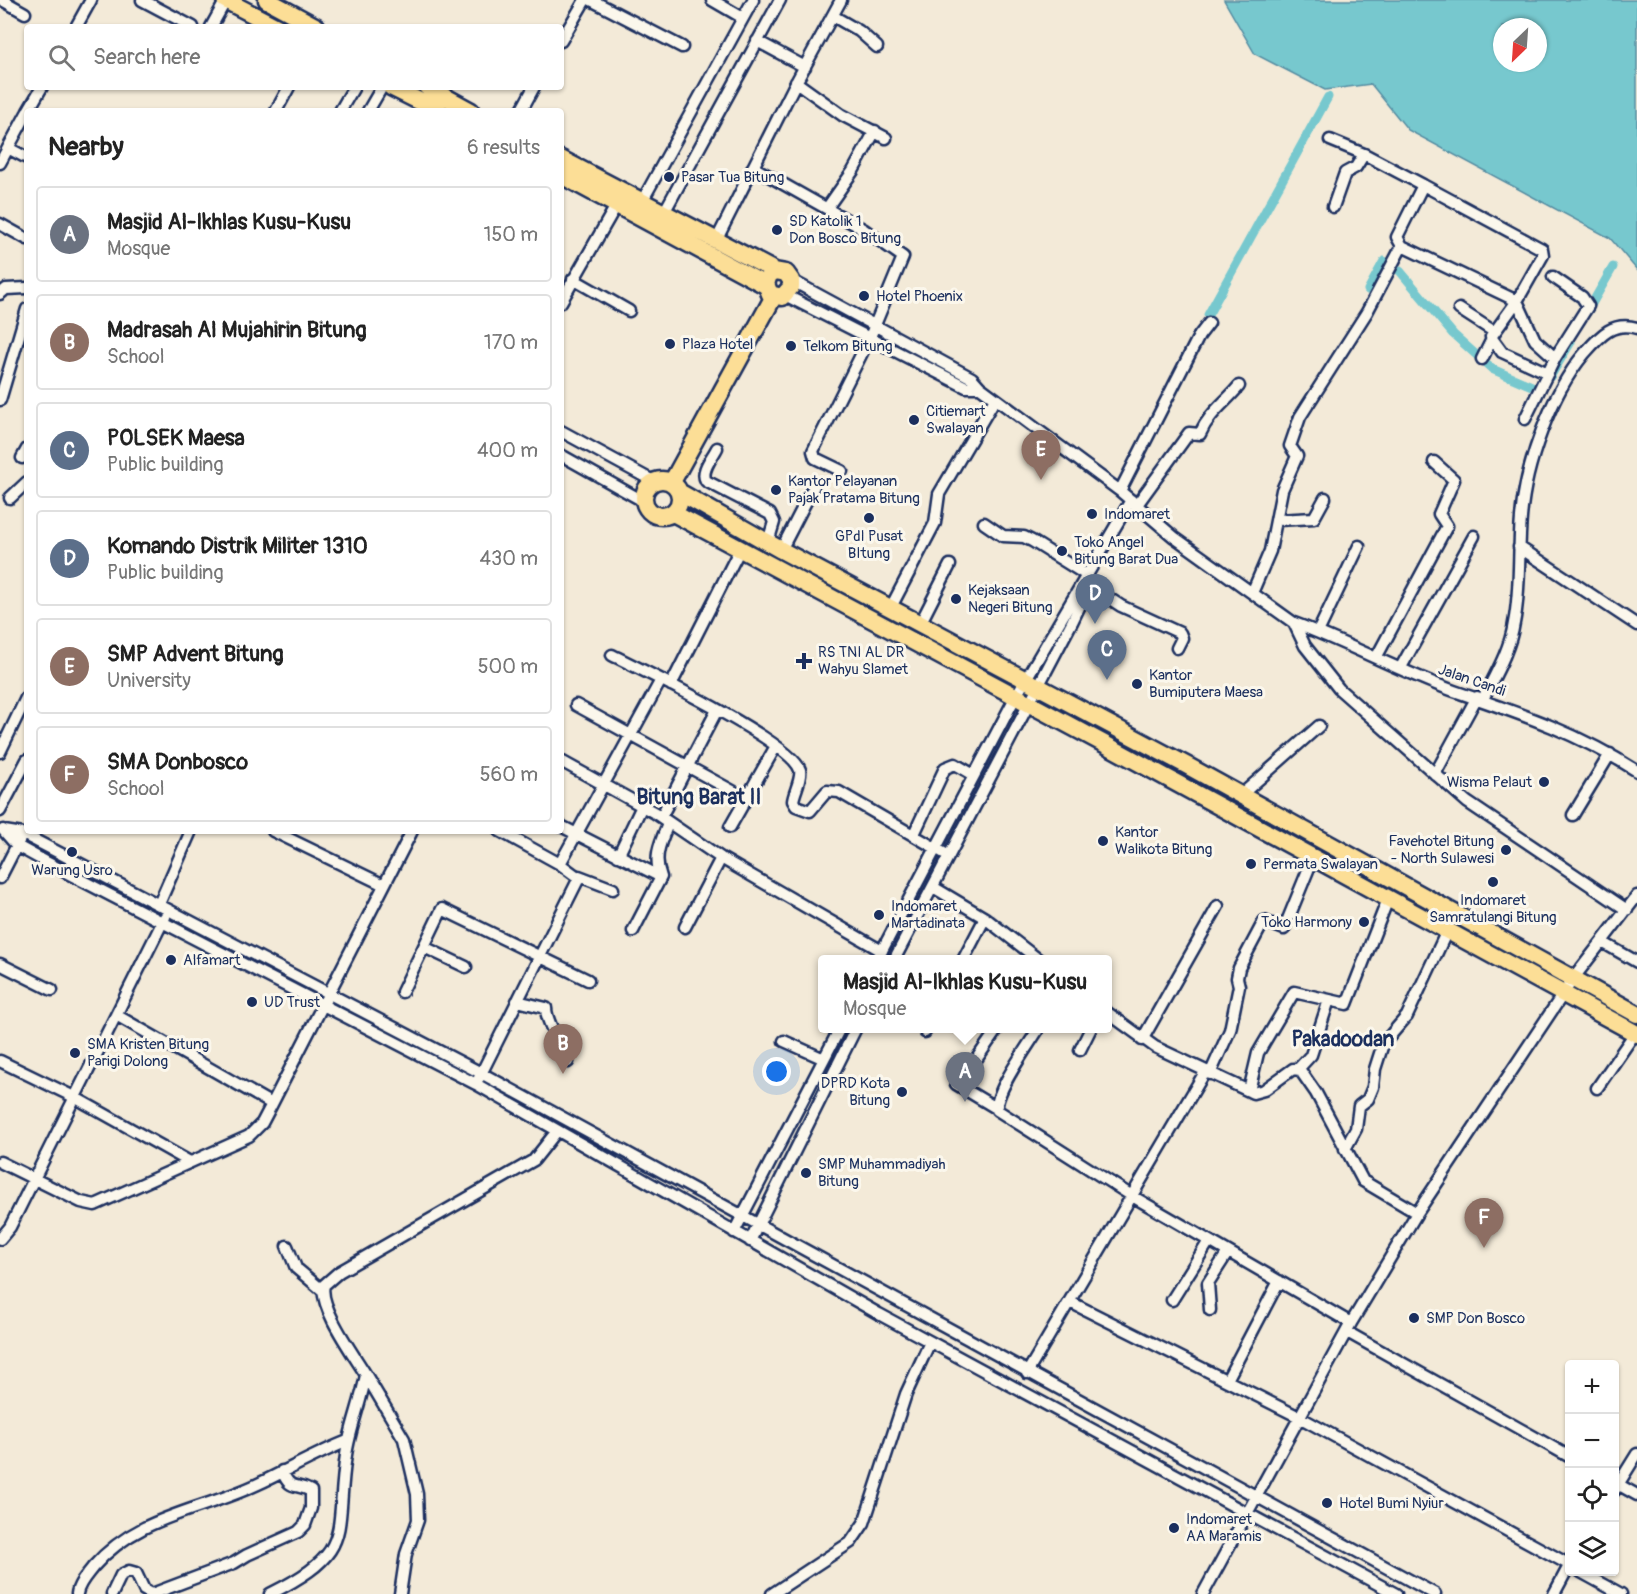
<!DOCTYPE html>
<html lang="en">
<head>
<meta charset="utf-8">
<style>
	body { margin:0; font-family:Pangolin,sans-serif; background:#f6f6f6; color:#222 }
	.controls { position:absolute; right:18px; bottom:18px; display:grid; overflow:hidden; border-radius:6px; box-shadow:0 2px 4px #0004 }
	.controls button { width:54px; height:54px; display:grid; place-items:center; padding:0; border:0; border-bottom:2px solid #e0e0e0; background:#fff; color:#222; font:30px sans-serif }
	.compass { position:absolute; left:1493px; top:18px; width:54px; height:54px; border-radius:50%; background:#fff; box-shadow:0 2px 4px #0004; rotate:205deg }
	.you { position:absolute; left:777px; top:1072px; width:21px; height:21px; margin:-15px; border:4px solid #fff; border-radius:50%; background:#1a73e8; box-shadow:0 0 0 9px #1a73e833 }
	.badge { display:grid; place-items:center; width:39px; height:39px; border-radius:50%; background:#1b2f5e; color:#fff; font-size:20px; font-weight:700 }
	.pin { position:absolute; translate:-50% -50px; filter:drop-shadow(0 2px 3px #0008) }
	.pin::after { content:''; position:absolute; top:32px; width:21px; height:18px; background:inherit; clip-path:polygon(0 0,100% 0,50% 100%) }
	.popup { position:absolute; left:818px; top:955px; width:294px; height:78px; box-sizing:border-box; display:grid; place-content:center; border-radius:6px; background:#fff; filter:drop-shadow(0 2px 4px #0005); font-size:20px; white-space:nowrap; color:#767676 }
	.popup b { font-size:22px; color:#222 }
	.popup::after { content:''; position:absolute; left:50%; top:100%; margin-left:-12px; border:12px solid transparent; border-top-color:#fff }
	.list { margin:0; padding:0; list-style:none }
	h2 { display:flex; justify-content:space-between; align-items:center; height:78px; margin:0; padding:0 24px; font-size:26px }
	h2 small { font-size:20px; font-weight:400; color:#767676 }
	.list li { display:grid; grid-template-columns:39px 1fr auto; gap:18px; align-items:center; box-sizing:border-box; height:96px; margin:0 12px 12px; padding:0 12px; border:2px solid #e0e0e0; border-radius:6px }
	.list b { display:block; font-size:22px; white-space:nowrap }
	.list p { margin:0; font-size:20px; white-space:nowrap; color:#767676 }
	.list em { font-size:20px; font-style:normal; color:#767676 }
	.icon { flex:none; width:33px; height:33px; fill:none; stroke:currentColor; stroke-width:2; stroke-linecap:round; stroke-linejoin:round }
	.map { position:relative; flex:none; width:1637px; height:1594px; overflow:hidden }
	.search { position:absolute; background:#fff; box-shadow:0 2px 4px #0004; left:24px; top:24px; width:540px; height:66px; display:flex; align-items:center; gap:15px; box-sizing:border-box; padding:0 21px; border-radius:6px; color:#767676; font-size:22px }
	.panel { position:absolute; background:#fff; box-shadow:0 2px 4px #0004; left:24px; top:108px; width:540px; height:726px; border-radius:6px }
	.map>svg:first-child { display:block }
</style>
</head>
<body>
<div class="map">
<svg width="1637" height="1594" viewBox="0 0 1637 1594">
	<rect width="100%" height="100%" fill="#f3ead8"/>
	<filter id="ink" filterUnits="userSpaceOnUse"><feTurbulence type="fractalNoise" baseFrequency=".0167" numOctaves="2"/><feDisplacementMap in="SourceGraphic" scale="12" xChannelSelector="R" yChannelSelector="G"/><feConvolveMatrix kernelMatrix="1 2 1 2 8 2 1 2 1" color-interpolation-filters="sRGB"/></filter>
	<g filter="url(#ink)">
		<path fill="#77c8ce" stroke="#528ba1" stroke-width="1.5" fill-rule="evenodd" d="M1224,0H1637V270L1610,238L1408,130L1371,84L1325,90L1255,54ZM1502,27H1538V63H1502Z"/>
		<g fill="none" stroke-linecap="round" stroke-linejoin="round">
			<path stroke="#77c8ce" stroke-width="9" d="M1368,290L1384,261L1400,271L1453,334L1492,369L1541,390L1543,388
				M1586,314L1613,267
				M1208,315L1328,97
				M1550,377L1571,342"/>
			<defs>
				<path id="minor" d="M2,0L25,13
					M142,0L193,27
					M591,0L682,47
					M712,0L743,18
					M833,16L859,31L877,47
					M76,27L91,0
					M211,27L226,0
					M561,41L585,0
					M757,41L805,67
					M796,82L842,115L886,138
					M28,111L42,87
					M276,111L289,87
					M340,111L354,87
					M368,111L382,87
					M521,111L534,87
					M1330,140L1364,154
					M8,148L27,158
					M0,163L27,113
					M753,167L863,229L903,257L870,337L813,451L815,458L842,471
					M1423,185L1542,249L1543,255L1517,301L1491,337L1502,352L1548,373
					M640,205L753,0
					M1333,207L1345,173L1356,167L1364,154L1423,185L1397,237L1402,246
					M827,208L853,171L875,131
					M661,218L780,0
					M0,224L27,239
					M717,239L793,88L841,0
					M1553,277L1582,297L1588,306L1555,358
					M573,279L629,311
					M791,280L972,378L980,387L1120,491L1174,537L1294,623L1305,646L1339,689L1467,802L1627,910
					M0,294L6,289L27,288
					M785,295L966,387H980
					M561,302L617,204
					M1459,309L1493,331
					M1482,359L1492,339
					M0,400L27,309
					M561,431L653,481
					M717,448C712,458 700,471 706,481L770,514L774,522L768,542
					M561,455L643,501
					M22,458L27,449
					M1120,491L1199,336L1209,323
					M10,498L27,482
					M1136,506L1189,433L1200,434C1209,413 1226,402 1239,386
					M1278,520L1314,518L1325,498
					M984,523L1003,536L1024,537L1032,541L1088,576
					M1519,547L1637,625
					M781,550L814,486
					M1084,582L1121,606L1180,633L1182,638L1177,648
					M1252,593L1270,551L1282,490L1297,456L1290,446L1300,417L1367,312L1402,246L1517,301L1535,340L1555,358L1525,419
					M890,609L935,523L939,494L995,399
					M1294,623C1348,643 1399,671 1454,691C1521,714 1576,732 1637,771
					M920,624L950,565
					M1318,632L1359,546
					M612,655C644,671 791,742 800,770C802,779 794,792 793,801L796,806L810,811L827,791L839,792L949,856
					M1376,658L1447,526L1439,514L1454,480L1434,462
					M1400,669L1474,536
					M671,685L740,549
					M1483,699C1495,675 1510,650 1514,623C1521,589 1518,553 1521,518C1525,465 1551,394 1584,354C1600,336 1612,321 1637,328
					M576,705L738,794
					M0,752L27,696
					M561,761L655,813L721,858L882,951
					M1435,774L1477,697
					M1241,795L1319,726
					M0,811L27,760
					M1573,815L1610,754
					M661,817L717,710
					M561,826L661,877
					M730,827L776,746
					M3,830L17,846L46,862L476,1084L879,1314L1396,1594
					M4,831L23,834L481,1073L1435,1594
					M273,831L384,885
					M914,834L945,768L955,764L974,775
					M618,856L642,806
					M562,860L661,680
					M579,876L613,889
					M0,878L20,839
					M933,887L985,918L1039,960
					M159,904L191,831
					M685,927L721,858
					M633,931L661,877C653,857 660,843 668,824
					M1602,942L1637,962
					M424,947L466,967
					M877,960L1016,696L1131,500
					M894,960L1072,622L1084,597V583
					M963,960L985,918
					M0,964L52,990
					M402,992L442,909L588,980
					M517,1001L546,1008C546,1022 562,1047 568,1062
					M1108,1013L1155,1047L1253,1093L1264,1090L1293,1069L1300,1070L1316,1093L1363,1181L1417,1213
					M116,1015L272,1104
					M1039,1028C1029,1045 994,1092 997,1110L1132,1196L1351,1323
					M925,1032L927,1028
					M1142,1040L1218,906
					M784,1041L824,1059
					M1080,1050L1091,1028
					M0,1061L74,1097L190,1162
					M1298,1069L1311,1055L1329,1000
					M1210,1074L1230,1030L1239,986L1237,978L1239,968L1264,921L1284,929L1313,858
					M479,1078L579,878L560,864L500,831
					M1597,1088L1635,1033
					M1249,1091L1258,1053L1294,992L1347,1004L1388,899
					M996,1108L956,1084L966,1067H971L998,1028
					M1345,1149L1356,1129L1359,1106L1368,1099L1373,1087L1375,1069L1383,1044L1407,1016L1447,931
					M0,1162L81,1202L95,1205L249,1136L262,1123L272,1104L412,831
					M734,1232L840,1028
					M0,1239L10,1227L165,917
					M750,1241L856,1028
					M287,1246L296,1268L322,1290
					M1172,1300L1209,1241
					M1070,1302L1301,1418L1570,1565
					M1210,1310L1208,1283L1228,1252
					M1347,1332L1570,1457
					M1027,1373L1205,1072
					M366,1375L404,1439L417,1494L418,1520L406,1554L400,1594
					M1227,1380L1279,1281
					M1614,1482L1637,1495
					M1614,1491L1637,1454
					M1581,1572L1621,1594
					M77,1594C78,1584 87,1575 93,1567C138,1515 199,1512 258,1484C288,1470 317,1453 348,1441
					M112,1594L121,1575L129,1571L136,1573L144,1590L151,1594
					M152,1594L234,1563L247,1555L298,1532L305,1525L311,1508V1491C295,1482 291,1492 282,1471
					M270,1594C356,1550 334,1537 346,1455C350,1428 361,1402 366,1375C354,1355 318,1306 324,1285L339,1272L534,1160L557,1131
					M772,1594L851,1542L864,1523L906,1394L930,1342
					M1203,1594L1351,1323L1417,1213L1573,979L1637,896
					M1554,1594L1570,1564"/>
				<path id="highway" d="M225,0L277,27
					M267,0L317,27
					M391,87L439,111
					M427,87L471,111
					M561,159L775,271L786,273L791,280V287L782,297L770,294L766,284L769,275L775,271
					M561,175L767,286
					M644 498a18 18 0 1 1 36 0a18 18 0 1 1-36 0Z
					M672,482L774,296
					M679,492L781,550L1186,765L1637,1014
					M673,513L1112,748L1637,1034"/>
			</defs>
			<use href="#minor" stroke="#1b2f5e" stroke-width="15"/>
			<use href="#highway" stroke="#1b2f5e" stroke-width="21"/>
			<use href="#minor" stroke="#fbf7ec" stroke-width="10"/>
			<use href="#highway" stroke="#fcde96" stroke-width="16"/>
		</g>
	</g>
	<g fill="#1b2f5e" stroke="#fbf7ec" stroke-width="2">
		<circle cx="669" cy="177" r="6"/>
		<circle cx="777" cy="230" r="6"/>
		<circle cx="864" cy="296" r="6"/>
		<circle cx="670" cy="344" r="6"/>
		<circle cx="791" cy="346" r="6"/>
		<circle cx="914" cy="420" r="6"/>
		<circle cx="776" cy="490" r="6"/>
		<circle cx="1092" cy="514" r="6"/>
		<circle cx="869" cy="518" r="6"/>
		<circle cx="1062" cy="551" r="6"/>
		<circle cx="956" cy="599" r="6"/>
		<path d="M801 652h6v6h6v6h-6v6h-6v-6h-6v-6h6z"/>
		<circle cx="1137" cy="684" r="6"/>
		<circle cx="1544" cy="782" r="6"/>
		<circle cx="1103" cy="841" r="6"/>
		<circle cx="1506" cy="850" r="6"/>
		<circle cx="72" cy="852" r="6"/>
		<circle cx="1251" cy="864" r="6"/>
		<circle cx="1493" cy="882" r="6"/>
		<circle cx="879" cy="915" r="6"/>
		<circle cx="1364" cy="922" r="6"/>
		<circle cx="171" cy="960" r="6"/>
		<circle cx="252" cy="1002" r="6"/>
		<circle cx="75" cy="1053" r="6"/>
		<circle cx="902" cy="1092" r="6"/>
		<circle cx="806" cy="1173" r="6"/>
		<circle cx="1414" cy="1318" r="6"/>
		<circle cx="1327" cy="1503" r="6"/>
		<circle cx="1174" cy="1528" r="6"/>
	</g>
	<g text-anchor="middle" stroke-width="6" stroke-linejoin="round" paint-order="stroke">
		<g font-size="15" fill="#1b2f5e" stroke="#fbf7ec" text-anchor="start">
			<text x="681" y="182">Pasar Tua Bitung</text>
			<text x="789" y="226">SD Katolik 1<tspan x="789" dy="17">Don Bosco Bitung</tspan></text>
			<text x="876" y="301">Hotel Phoenix</text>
			<text x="682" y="349">Plaza Hotel</text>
			<text x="803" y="351">Telkom Bitung</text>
			<text x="926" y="416">Citiemart<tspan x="926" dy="17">Swalayan</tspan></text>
			<text x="788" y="486">Kantor Pelayanan<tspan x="788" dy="17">Pajak Pratama Bitung</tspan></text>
			<text x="1104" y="519">Indomaret</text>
			<text x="869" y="541" text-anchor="middle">GPdI Pusat<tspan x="869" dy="17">BItung</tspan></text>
			<text x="1074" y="547">Toko Angel<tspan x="1074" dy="17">Bitung Barat Dua</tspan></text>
			<text x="968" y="595">Kejaksaan<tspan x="968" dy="17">Negeri Bitung</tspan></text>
			<text x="818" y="657">RS TNI AL DR<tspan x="818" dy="17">Wahyu Slamet</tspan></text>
			<text x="1149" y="680">Kantor<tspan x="1149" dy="17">Bumiputera Maesa</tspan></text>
			<text x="1532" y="787" text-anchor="end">Wisma Pelaut</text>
			<text x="1115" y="837">Kantor<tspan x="1115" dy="17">Walikota Bitung</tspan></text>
			<text x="1494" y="846" text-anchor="end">Favehotel Bitung<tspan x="1494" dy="17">- North Sulawesi</tspan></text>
			<text x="1263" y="869">Permata Swalayan</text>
			<text x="72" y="875" text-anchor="middle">Warung Usro</text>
			<text x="1493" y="905" text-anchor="middle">Indomaret<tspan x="1493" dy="17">Samratulangi Bitung</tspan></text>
			<text x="891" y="911">Indomaret<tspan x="891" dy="17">Martadinata</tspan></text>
			<text x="1352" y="927" text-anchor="end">Toko Harmony</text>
			<text x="183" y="965">Alfamart</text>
			<text x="264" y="1007">UD Trust</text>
			<text x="87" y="1049">SMA Kristen Bitung<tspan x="87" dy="17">Parigi Dolong</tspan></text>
			<text x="890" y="1088" text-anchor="end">DPRD Kota<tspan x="890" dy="17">Bitung</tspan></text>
			<text x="818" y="1169">SMP Muhammadiyah<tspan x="818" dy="17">Bitung</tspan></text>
			<text x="1426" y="1323">SMP Don Bosco</text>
			<text x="1339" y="1508">Hotel Bumi Nyiur</text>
			<text x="1186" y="1524">Indomaret<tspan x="1186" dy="17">AA Maramis</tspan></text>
		</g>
		<g font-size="15" fill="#1b2f5e" stroke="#fbf7ec">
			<text transform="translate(1472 680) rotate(19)" y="5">Jalan Candi</text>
		</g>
		<g font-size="21" font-weight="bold" fill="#1b2f5e" stroke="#fbf7ec">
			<text x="699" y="804">Bitung Barat II</text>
			<text x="1343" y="1046">Pakadoodan</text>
		</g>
	</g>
</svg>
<div class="controls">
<button>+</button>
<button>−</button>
<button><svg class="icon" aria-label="locate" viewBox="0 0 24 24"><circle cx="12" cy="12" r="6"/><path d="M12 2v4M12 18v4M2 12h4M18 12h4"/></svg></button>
<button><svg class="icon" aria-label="layers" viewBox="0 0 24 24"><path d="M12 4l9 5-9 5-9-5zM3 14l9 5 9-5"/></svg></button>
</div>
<svg class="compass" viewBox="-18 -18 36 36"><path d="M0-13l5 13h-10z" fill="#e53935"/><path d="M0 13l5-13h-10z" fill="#767676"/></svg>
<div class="you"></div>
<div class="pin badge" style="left:965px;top:1102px;background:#6b7280">A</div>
<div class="popup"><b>Masjid Al-Ikhlas Kusu-Kusu</b>Mosque</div>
<div class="pin badge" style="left:563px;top:1074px;background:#8d6e63">B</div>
<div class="pin badge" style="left:1107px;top:680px;background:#5c6f8a">C</div>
<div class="pin badge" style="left:1095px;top:624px;background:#5c6f8a">D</div>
<div class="pin badge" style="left:1041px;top:480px;background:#8d6e63">E</div>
<div class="pin badge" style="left:1484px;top:1248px;background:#8d6e63">F</div>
<div class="search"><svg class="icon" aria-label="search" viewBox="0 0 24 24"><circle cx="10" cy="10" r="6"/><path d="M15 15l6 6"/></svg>Search here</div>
<section class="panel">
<h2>Nearby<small>6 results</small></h2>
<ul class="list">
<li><span class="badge" style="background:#6b7280">A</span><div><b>Masjid Al-Ikhlas Kusu-Kusu</b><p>Mosque</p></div><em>150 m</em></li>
<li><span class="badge" style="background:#8d6e63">B</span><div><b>Madrasah Al Mujahirin Bitung</b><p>School</p></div><em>170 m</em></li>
<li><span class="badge" style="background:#5c6f8a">C</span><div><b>POLSEK Maesa</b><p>Public building</p></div><em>400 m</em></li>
<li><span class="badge" style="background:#5c6f8a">D</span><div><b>Komando Distrik Militer 1310</b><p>Public building</p></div><em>430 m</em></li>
<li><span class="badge" style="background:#8d6e63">E</span><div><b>SMP Advent Bitung</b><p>University</p></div><em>500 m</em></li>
<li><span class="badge" style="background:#8d6e63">F</span><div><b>SMA Donbosco</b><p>School</p></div><em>560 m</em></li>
</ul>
</section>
</div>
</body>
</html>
